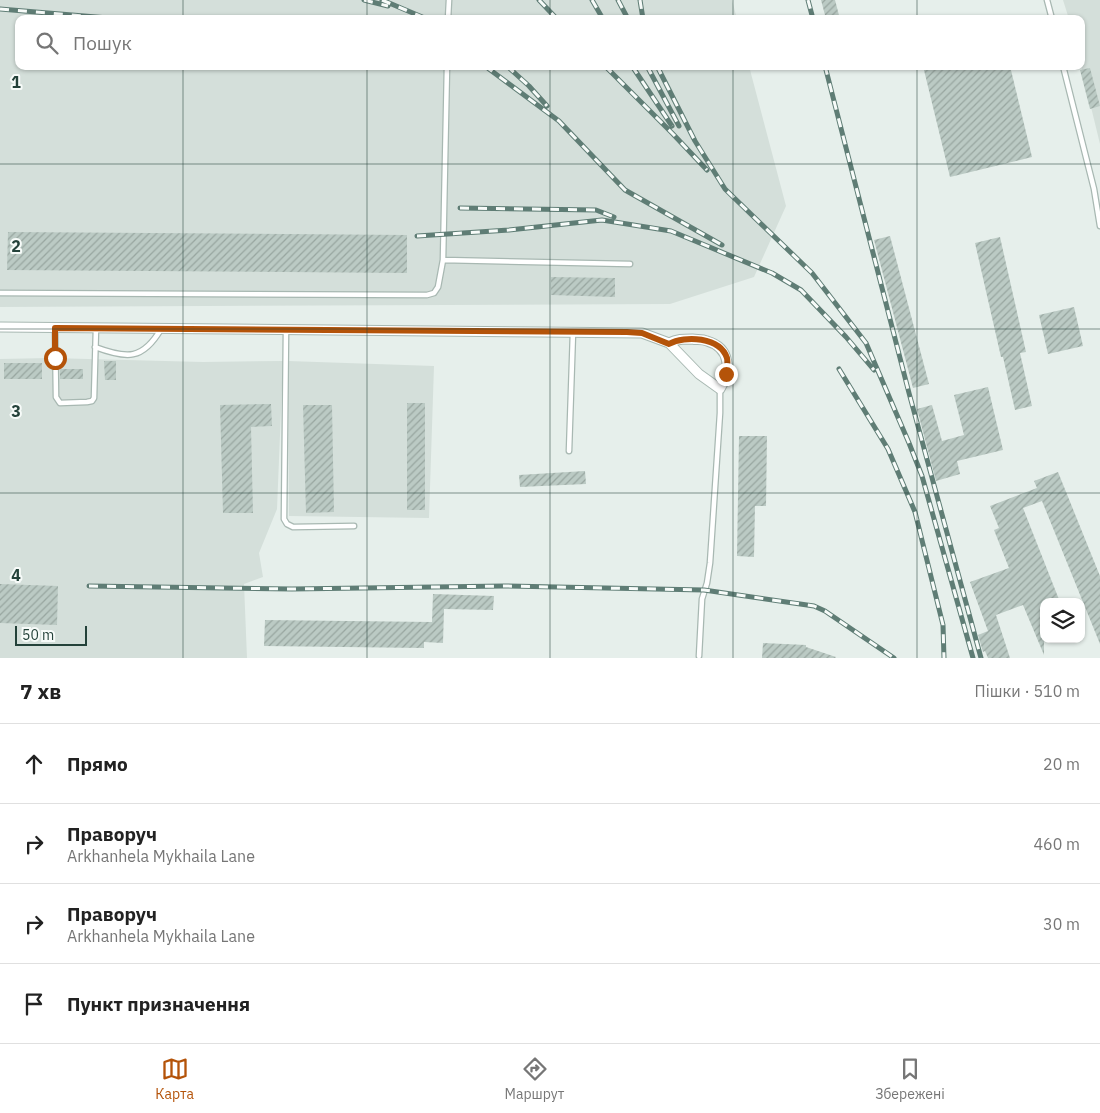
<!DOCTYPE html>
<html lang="uk">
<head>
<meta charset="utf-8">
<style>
	body { margin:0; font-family:"IBM Plex Sans",sans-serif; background:#f2f2f2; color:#222 }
	.controls { position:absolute; right:15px; bottom:15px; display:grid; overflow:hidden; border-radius:10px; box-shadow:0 1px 4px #0004 }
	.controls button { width:45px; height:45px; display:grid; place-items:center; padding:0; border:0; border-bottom:1px solid #e0e0e0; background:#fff; color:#222; font:25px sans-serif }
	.scale { position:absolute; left:15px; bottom:12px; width:72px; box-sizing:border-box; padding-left:5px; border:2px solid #24423a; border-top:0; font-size:14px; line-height:18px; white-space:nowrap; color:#24423a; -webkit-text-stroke:4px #f7fbf9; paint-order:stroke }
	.stop { position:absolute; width:15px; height:15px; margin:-11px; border:4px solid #b45309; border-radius:50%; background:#fff }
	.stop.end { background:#b45309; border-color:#fff; box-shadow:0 1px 5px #0008 }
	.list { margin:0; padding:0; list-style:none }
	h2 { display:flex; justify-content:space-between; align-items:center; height:65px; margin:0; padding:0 20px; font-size:21px }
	h2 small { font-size:16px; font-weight:400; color:#767676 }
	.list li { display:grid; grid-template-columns:32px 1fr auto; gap:15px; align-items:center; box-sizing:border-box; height:80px; padding:0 20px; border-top:1px solid #e0e0e0 }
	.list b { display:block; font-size:19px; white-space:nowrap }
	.list p { margin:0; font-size:16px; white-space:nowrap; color:#767676 }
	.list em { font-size:16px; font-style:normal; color:#767676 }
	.icon { flex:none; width:28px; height:28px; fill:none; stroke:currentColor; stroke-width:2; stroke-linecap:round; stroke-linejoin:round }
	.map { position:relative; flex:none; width:1100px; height:658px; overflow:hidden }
	.search { position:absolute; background:#fff; box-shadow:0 1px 4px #0004; left:15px; right:15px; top:15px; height:55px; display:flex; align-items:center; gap:12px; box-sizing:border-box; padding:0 18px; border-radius:10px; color:#767676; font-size:19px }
	.sheet { height:385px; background:#fff }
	nav { display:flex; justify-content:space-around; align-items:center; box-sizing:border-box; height:70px; border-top:1px solid #e0e0e0; background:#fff; font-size:14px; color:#767676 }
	nav a { display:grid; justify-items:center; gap:2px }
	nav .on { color:#b45309 }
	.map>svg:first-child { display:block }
</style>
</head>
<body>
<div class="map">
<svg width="1100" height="658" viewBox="0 0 1100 658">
	<defs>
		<pattern id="building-hatch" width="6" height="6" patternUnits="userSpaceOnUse" patternTransform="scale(1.25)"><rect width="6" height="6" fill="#bbcac4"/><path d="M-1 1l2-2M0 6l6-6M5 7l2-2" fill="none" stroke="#98a6a0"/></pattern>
	</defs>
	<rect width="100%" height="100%" fill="#e6efeb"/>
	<path fill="#d4dfda" d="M0,0H732L737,19H19V66H749L786,206L754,277L670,304L0,307Z
		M1063,0H1100V144L1081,66V19H1069Z
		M50,358L203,362L283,361L277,509L259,553L263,577L244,584L247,658H0V359Z
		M288,361L434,366L429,518L289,516Z"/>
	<path fill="url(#building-hatch)" d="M821,0H835L840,19H826Z
		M923,66H1010L1032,157L950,177Z
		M1090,68L1100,106L1090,109L1080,70Z
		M8,232L407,235V273L7,270Z
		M890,236L929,384L913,388L874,240Z
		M1000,237L1026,352L1020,353L1032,406L1015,410L1003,357H1001L975,243Z
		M551,277L615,278V297L551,295Z
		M1074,307L1083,346L1048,354L1039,315Z
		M104,361H116V380H105Z
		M4,363H42V379H4Z
		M60,369H83V379H60Z
		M988,387L1003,450L957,461L960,474L936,481L917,409L932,405L942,441L964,435L954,395Z
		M407,403H425V510H407Z
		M271,404L272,426L251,427L253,513H223L220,405Z
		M303,405H332L334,512L306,513Z
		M739,436H767L766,506H755L754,557L737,556Z
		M585,471L586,484L520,487L519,475Z
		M1058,472L1100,576V644L1042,501L1023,508L1060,602H1044V655L1023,605L996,615L1010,658H988L985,651L983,652L978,635L988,631L970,582L1009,568L994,530L999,528L990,506L1037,488L1034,481Z
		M0,584L58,586L57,625L0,623Z
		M433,594L494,596L493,610L444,609L443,643L424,642V648L264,646L265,620L432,622Z
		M763,643L806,645V647L836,657L835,658H762Z"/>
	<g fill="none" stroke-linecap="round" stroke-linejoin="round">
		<defs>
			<path id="service" d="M1047,0L1052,19
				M448,19L449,0
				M1063,66L1094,189L1100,226
				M443,260L630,264
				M0,293L427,295L434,293L438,287L443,260L447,66
				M55,328L56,397L60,403L87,402L92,401L94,398L96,328
				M286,330L284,519L287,524L293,527L354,526
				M95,347C127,359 143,360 161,329
				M569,451L573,332
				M699,656L702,599L707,583L710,563L720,413V389"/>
			<path id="minor" d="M0,327L541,332L642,333L669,343L699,374L720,389C731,371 731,348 707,341C702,339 697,340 692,339C683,339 677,339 669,343"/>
		</defs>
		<use href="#service" stroke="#a8b8b2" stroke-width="7"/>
		<use href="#minor" stroke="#a8b8b2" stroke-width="11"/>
		<use href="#service" stroke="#fff" stroke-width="4.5"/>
		<use href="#minor" stroke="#fff" stroke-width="9"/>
		<defs>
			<path id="rail" d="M364,0L388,6
				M382,0L427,19
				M539,0L557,19
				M592,0L603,19
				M618,0L628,19
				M640,0L643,19
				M808,0L813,19
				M0,9L120,19
				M485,66L559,121L625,190L722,245
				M507,66L529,86L547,106
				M605,66L672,133L707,170
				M632,66L672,126
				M647,66L679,126
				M657,66L695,141L725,189L812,273L866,343L909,443L922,476L973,658
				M825,66L909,393L981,658
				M460,208L596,210L614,217
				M417,236L509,230L602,220L671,231L772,273L801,290L846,337L874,370
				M839,369L888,449L915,512L943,625L944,658
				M89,586L292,589L504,586L704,590L814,606L825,611L894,658"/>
		</defs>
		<use href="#rail" stroke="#5f7d75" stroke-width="5"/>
		<use href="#rail" stroke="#f7fbf9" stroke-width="3" stroke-dasharray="9" stroke-linecap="butt"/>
	</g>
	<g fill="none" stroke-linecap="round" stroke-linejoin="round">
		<path stroke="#b45309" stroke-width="6" d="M55,358V328L627,332L642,333L669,344C685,335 720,337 727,358C728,363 727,369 726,374"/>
	</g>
	<path fill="none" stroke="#24423a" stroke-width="1" stroke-opacity="0.55" d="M183,0V19M367,0V19M550,0V19M733,0V19M917,0V19M183,66V658M367,66V658M550,66V658M733,66V658M917,66V658M0,164H1100M0,329H1100M0,493H1100"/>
	<g font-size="16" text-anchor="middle" font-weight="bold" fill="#24423a" stroke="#f7fbf9" stroke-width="4" stroke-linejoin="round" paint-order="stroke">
		<text x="16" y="88">1</text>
		<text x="16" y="252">2</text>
		<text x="16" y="417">3</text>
		<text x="16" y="581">4</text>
	</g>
</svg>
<div class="controls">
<button><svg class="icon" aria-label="layers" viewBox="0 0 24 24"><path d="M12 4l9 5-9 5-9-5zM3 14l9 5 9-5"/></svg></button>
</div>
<div class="scale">50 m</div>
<div class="stop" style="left:55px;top:358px"></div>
<div class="stop end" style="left:726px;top:374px"></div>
<div class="search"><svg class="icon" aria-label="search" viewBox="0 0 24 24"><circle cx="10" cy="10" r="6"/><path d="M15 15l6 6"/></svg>Пошук</div>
</div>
<section class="sheet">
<h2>7 хв<small>Пішки · 510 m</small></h2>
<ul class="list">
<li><svg class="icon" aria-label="ahead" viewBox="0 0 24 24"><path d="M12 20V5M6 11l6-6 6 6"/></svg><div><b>Прямо</b></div><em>20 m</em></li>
<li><svg class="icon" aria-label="right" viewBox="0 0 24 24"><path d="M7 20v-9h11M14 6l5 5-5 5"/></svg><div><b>Праворуч</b><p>Arkhanhela Mykhaila Lane</p></div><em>460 m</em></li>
<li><svg class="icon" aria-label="right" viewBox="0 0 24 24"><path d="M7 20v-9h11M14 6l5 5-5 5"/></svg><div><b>Праворуч</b><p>Arkhanhela Mykhaila Lane</p></div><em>30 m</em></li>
<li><svg class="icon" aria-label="arrive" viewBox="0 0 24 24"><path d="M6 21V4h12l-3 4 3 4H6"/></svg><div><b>Пункт призначення</b></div></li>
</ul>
</section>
<nav>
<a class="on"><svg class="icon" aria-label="map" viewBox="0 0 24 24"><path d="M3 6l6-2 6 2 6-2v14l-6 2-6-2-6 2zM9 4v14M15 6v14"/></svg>Карта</a>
<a><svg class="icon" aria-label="directions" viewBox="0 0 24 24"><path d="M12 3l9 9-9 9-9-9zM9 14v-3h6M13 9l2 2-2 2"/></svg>Маршрут</a>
<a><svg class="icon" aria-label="saved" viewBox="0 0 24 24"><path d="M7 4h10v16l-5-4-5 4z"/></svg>Збережені</a>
</nav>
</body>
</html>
